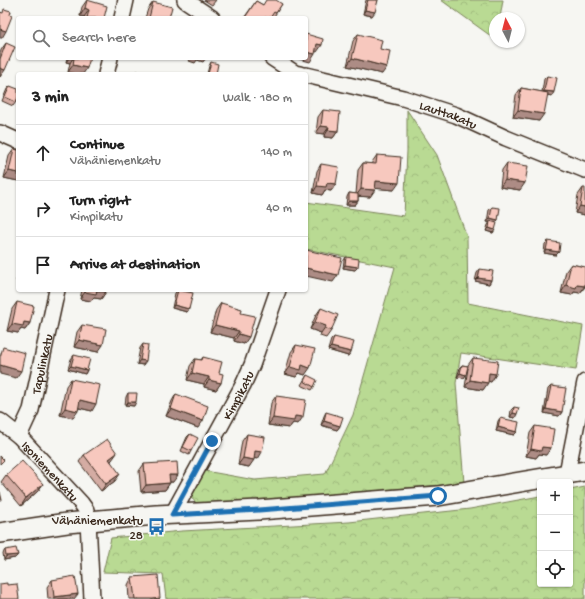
<!DOCTYPE html>
<html lang="en">
<head>
<meta charset="utf-8">
<style>
	body { margin:0; font-family:"Gochi Hand",sans-serif; background:#f6f6f6; color:#222 }
	.controls { position:absolute; right:12px; bottom:12px; display:grid; overflow:hidden; border-radius:4px; box-shadow:0 1px 3px #0004 }
	.controls button { width:36px; height:36px; display:grid; place-items:center; padding:0; border:0; border-bottom:1px solid #e0e0e0; background:#fff; color:#222; font:20px sans-serif }
	.compass { position:absolute; left:489px; top:12px; width:36px; height:36px; border-radius:50%; background:#fff; box-shadow:0 1px 3px #0004; rotate:353deg }
	.stop { position:absolute; width:12px; height:12px; margin:-9px; border:3px solid #1f6fb2; border-radius:50%; background:#fff }
	.stop.end { background:#1f6fb2; border-color:#fff; box-shadow:0 1px 4px #0008 }
	.list { margin:0; padding:0; list-style:none }
	h2 { display:flex; justify-content:space-between; align-items:center; height:52px; margin:0; padding:0 16px; font-size:17px }
	h2 small { font-size:13px; font-weight:400; color:#767676 }
	.list li { display:grid; grid-template-columns:26px 1fr auto; gap:12px; align-items:center; box-sizing:border-box; height:56px; padding:0 16px; border-top:1px solid #e0e0e0 }
	.list b { display:block; font-size:15px; white-space:nowrap }
	.list p { margin:0; font-size:13px; white-space:nowrap; color:#767676 }
	.list em { font-size:13px; font-style:normal; color:#767676 }
	.icon { flex:none; width:22px; height:22px; fill:none; stroke:currentColor; stroke-width:2; stroke-linecap:round; stroke-linejoin:round }
	.map { position:relative; flex:none; width:585px; height:599px; overflow:hidden }
	.search { position:absolute; background:#fff; box-shadow:0 1px 3px #0004; left:16px; top:16px; width:292px; height:44px; display:flex; align-items:center; gap:10px; box-sizing:border-box; padding:0 14px; border-radius:4px; color:#767676; font-size:15px }
	.panel { position:absolute; background:#fff; box-shadow:0 1px 3px #0004; left:16px; top:72px; width:292px; height:220px; border-radius:4px }
	.map>svg:first-child { display:block }
</style>
</head>
<body>
<div class="map">
<svg width="585" height="599" viewBox="0 0 585 599">
	<defs>
		<pattern id="forest-crowns" width="20" height="18" patternUnits="userSpaceOnUse"><rect width="20" height="18" fill="#b9da93"/><path d="M2 6a3 3 0 1 1 6 0M12 15a3 3 0 1 1 6 0" fill="none" stroke="#a0bb7e"/></pattern>
	</defs>
	<rect width="100%" height="100%" fill="#f6f6f2"/>
	<filter id="ink" filterUnits="userSpaceOnUse"><feTurbulence type="fractalNoise" baseFrequency=".025" numOctaves="2"/><feDisplacementMap in="SourceGraphic" scale="8" xChannelSelector="R" yChannelSelector="G"/><feConvolveMatrix kernelMatrix="1 2 1 2 8 2 1 2 1" color-interpolation-filters="sRGB"/></filter>
	<g filter="url(#ink)">
		<path fill="url(#forest-crowns)" stroke="#7a8258" d="M441,0H503L500,18H495V39Z
			M407,110L437,155L467,237L468,303L583,326L576,370L461,353L456,383L464,483L200,506L190,497L205,471L255,480L325,474L353,415L395,267L306,249V202L404,216L407,151Z
			M585,487V599H166L163,574L103,572L111,538L182,531L349,522L470,509L540,496V584H570V490Z"/>
		<g fill="none" stroke-linecap="round" stroke-linejoin="round">
			<defs>
				<g id="minor">
					<path d="M185,0L212,18"/>
					<path d="M122,18L126,0"/>
					<path d="M272,58L295,73L300,74"/>
					<path d="M106,74L110,58"/>
					<path id="s1" d="M306,75L403,98L456,115L506,138L585,170"/>
					<path d="M0,133L18,141"/>
					<path id="s2" d="M0,421L19,436L81,503L86,510L88,521L92,599"/>
					<path id="s3" d="M19,436L31,410L57,290"/>
					<path d="M567,473L585,382"/>
					<path id="s4" d="M172,515L243,385L252,365L278,290"/>
				</g>
				<path id="tertiary" d="M0,533L67,523L156,515L259,510L438,496L585,471"/>
			</defs>
			<use href="#minor" stroke="#3b2a1e" stroke-width="18"/>
			<use href="#tertiary" stroke="#3b2a1e" stroke-width="22"/>
			<use href="#minor" stroke="#f6f6f2" stroke-width="15"/>
			<use href="#tertiary" stroke="#f6f6f2" stroke-width="19"/>
		</g>
		<path fill="#d4aca3" stroke="#3b2a1e" d="M87,0L104,18H84V17L80,16L82,7Z
			M204,0H216L212,5Z
			M366,0H378L372,16L363,14Z
			M256,1L263,5L282,4L273,18H244Z
			M153,2L169,18H171H145L148,9Z
			M358,34L380,49L382,74L347,66L353,41Z
			M6,43L0,77V54L1,50Z
			M67,58H90L68,72L70,63L66,62Z
			M211,62L216,74H207L209,66Z
			M547,76L552,96L547,95L539,121L513,117L516,95L521,88L542,92L544,79Z
			M10,86L16,102L13,106L2,101L7,89Z
			M323,110L338,131L333,138L324,137V134L316,133L318,117Z
			M14,149L18,181L4,178L9,156Z
			M377,155L394,190L375,188L370,197L358,196V201L355,205H346L347,197L349,193L356,194L358,170L363,163L372,164V162Z
			M507,163L520,190L500,187L502,170Z
			M321,164L336,184L331,191L325,190L322,195L313,193L317,171Z
			M583,188L585,215L575,213L578,195Z
			M492,207L498,220L495,223L493,233L486,231L488,225L490,222H487L489,210Z
			M548,241L556,255L544,253L545,244Z
			M346,257L355,270L343,268L344,260Z
			M571,264L585,267V287L580,293L574,292L572,295L561,293L566,271Z
			M480,269L491,280L489,284L475,281L477,273Z
			M18,272V281H16Z
			M82,290H107L101,299L94,298L91,301L80,299Z
			M178,290L189,309L187,312L172,308L175,293Z
			M17,302L30,323L25,330L21,329L18,333L7,331L12,309Z
			M221,303L241,313L244,344L234,341V338L210,332L216,310Z
			M321,308L331,331L326,338L320,336L321,333L310,329L316,315Z
			M82,325L98,352L74,347L77,332Z
			M334,337L351,352L348,356L328,350L331,340Z
			M143,344V365L137,364L140,348Z
			M296,345L305,375L299,373L296,377L285,374L291,352Z
			M74,355L87,370L85,374L68,369L71,359Z
			M203,357L219,373L221,383L216,390L204,387V384L187,380L190,366L195,359L201,360Z
			M473,358L496,374L491,382L488,381L483,390L465,387L468,368L464,378L457,377L460,368L462,365L468,366V365Z
			M307,375L314,387L312,390L301,385Z
			M71,379L92,411L79,408L73,418L60,415L66,386Z
			M551,386L562,412L559,416L544,413L548,389Z
			M128,393L134,406L125,405L126,397Z
			M176,394L198,428L166,416L172,401Z
			M276,396L298,424L293,423L289,428L268,425L271,403Z
			M514,407L515,418L510,417L511,410Z
			M326,412L340,426L337,430L321,425L324,416Z
			M500,418L517,432L514,435L496,431L498,421Z
			M535,426L546,455L539,454L536,458L526,456L530,433Z
			M190,434L191,451L189,455L181,451L187,437Z
			M247,434L258,459L254,458L249,467L238,465L242,441Z
			M84,455L112,460L111,461L115,481L101,491L79,462Z
			M144,464L173,482H170L165,490L141,492L139,471Z
			M6,475L43,484L38,491L21,506L1,482Z
			M5,550L18,555L15,558L4,560L3,553Z
			M132,577L160,599H129L128,585Z
			M52,580L74,599H48L47,587Z"/>
		<path fill="#ad8c85" stroke="#3b2a1e" d="M85,8L89,10L84,17L80,16Z
			M365,10L375,12L372,16L363,14Z
			M0,29L6,31L2,38H0Z
			M317,44L322,45L317,52L313,51Z
			M306,52L315,54L310,62L296,58H306Z
			M69,58H73L70,63L66,62Z
			M191,58H206L203,62L197,60L195,63L189,61Z
			M352,58L387,67L382,74L347,66Z
			M73,65L87,68L83,74H77L68,72Z
			M0,68L5,70L0,77Z
			M544,91L554,92L552,96L542,94Z
			M518,110L544,114L539,121L513,117Z
			M321,126L329,127L324,134L316,133Z
			M328,130L338,131L333,138L324,137Z
			M9,171L18,173V181L4,178Z
			M505,180L525,183L520,190L500,187Z
			M376,181L399,183L394,190L371,188Z
			M327,183L336,184L331,191L325,190L322,195L313,193L317,186Z
			M361,189L375,190L370,197L356,196Z
			M349,201H358L355,205H346Z
			M580,206L585,207V215L575,213Z
			M490,218L498,220L495,223L487,222Z
			M489,228L495,230L493,233L486,231Z
			M546,250L559,252L556,255L544,253Z
			M345,265L358,267L355,270L343,268Z
			M306,268L338,275L333,282L306,276Z
			M478,278L491,280L489,284L475,281Z
			M566,285H577L585,286L580,293L574,292L572,295L561,293Z
			M97,290L106,292L101,299L94,298L91,301L80,299L85,292Z
			M174,305L189,309L187,312L172,308Z
			M24,322L30,323L25,330L21,329L18,333L7,331L12,324Z
			M315,322L326,326L321,333L310,329Z
			M215,325L239,331L234,338L210,332Z
			M239,334L249,337L244,344L234,341Z
			M79,340L103,345L98,352L74,347Z
			M331,347L351,352L348,356L328,350Z
			M140,360L146,361L143,365L137,364Z
			M0,365L21,371L16,378L0,374Z
			M302,365L310,368L305,375L299,373L296,377L285,374L290,367Z
			M71,366L87,370L85,374L68,369Z
			M192,373L209,377L204,384L187,380Z
			M460,373L466,375L464,378L457,377Z
			M489,373L496,374L491,382L484,380Z
			M209,380L221,383L216,390L204,387Z
			M470,380L488,383L483,390L465,387Z
			M80,400L96,404L92,411L75,407Z
			M128,402H136L134,406L125,405Z
			M65,408L78,411L73,418L60,415Z
			M171,409L203,421L198,428L166,416Z
			M546,409L562,412L559,416L544,413Z
			M513,413L517,414L515,418L510,417Z
			M295,416L303,417L298,424L293,423L289,428L268,425L273,418Z
			M324,421L340,426L337,430L321,425Z
			M498,427L517,432L514,435L496,431Z
			M542,447L551,448L546,455L539,454L536,458L526,456L531,449Z
			M255,451L262,452L258,459L250,458Z
			M117,453L112,460L105,466L109,459Z
			M243,458L254,460L249,467L238,465Z
			M120,474L115,481L101,491L106,484Z
			M169,475H178L173,482H164Z
			M170,483L165,490L141,492L146,485Z
			M43,484L38,491L21,506L26,498Z
			M18,555L15,558L4,560L6,556Z
			M78,594L74,599H53L54,597Z"/>
		<path fill="#f7c8be" stroke="#3b2a1e" d="M87,0L107,6L104,18H87L89,10L85,8Z
			M266,0H276L282,4L276,13L274,12L270,18H267L265,17L264,18H248L246,16L256,1L263,5Z
			M368,0H378L375,12L365,10Z
			M153,2L172,7L169,18H171H149Z
			M4,9L11,11L10,15L12,16L6,31L0,29V12L3,13Z
			M306,34L323,39L322,45L317,44L315,54L306,52Z
			M358,34L382,40L380,49L390,51L387,67L352,58Z
			M6,43L15,47L5,70L0,68V59Z
			M74,58H90L87,68L73,65Z
			M211,62L218,64L216,74H208Z
			M136,71L149,74H135Z
			M547,76L557,78L554,92L544,91Z
			M10,86L18,89V97L16,102L5,97Z
			M521,88L548,93L544,114L518,110Z
			M323,110L340,112L338,131L328,130L329,127L321,126Z
			M14,149L18,150V173L9,171Z
			M377,155L401,157L399,183L376,181L375,190L361,189L363,163L376,164Z
			M507,163L528,166L525,183L505,180Z
			M321,164L339,167L336,184L327,183L326,187L317,186Z
			M583,188H585V207L580,206Z
			M349,193L358,194V201H349Z
			M492,207L500,208L498,220L490,218Z
			M490,221L497,223L495,230L489,228Z
			M548,241L560,243L559,252L546,250Z
			M306,250L342,258L338,275L306,268Z
			M346,257L359,259L358,267L345,265Z
			M571,264L585,267V286L577,285L576,288L566,285Z
			M480,269L493,271L491,280L478,278Z
			M86,290H107L106,292L97,290L96,294L85,292Z
			M178,290L193,293L189,309L174,305Z
			M17,302L34,306L30,323L24,322L23,326L12,324Z
			M221,303L242,309L241,313L255,316L249,337L239,334V331L215,325Z
			M321,308L338,315L331,331L325,328L326,326L315,322Z
			M82,325L106,329L103,345L79,340Z
			M334,337L354,342L351,352L331,347Z
			M143,344L148,345L146,361L140,360Z
			M296,345L315,349L310,368L302,365L301,370L290,367Z
			M3,347L25,353L21,371L0,365V357Z
			M74,355L90,359L87,370L71,366Z
			M203,357L222,362L219,373L223,374L221,383L209,380V377L192,373L195,359L202,360Z
			M473,358L498,361L496,374L489,373L488,383L470,380Z
			M462,365L468,366L466,375L460,373Z
			M307,375L317,380L314,387L304,381Z
			M71,379L100,385L96,404L80,400L78,411L65,408Z
			M551,386L566,388L562,412L546,409Z
			M128,393H137L136,402H128Z
			M176,394L208,406L203,421L171,409Z
			M276,396L306,400L303,417L295,416L294,421L273,418Z
			M514,407L519,408L517,414L513,413Z
			M326,412L343,417L340,426L324,421Z
			M500,418L519,422L517,432L498,427Z
			M535,426L554,429L551,448L542,447L541,451L531,449Z
			M190,434L198,438L191,451L183,447Z
			M247,434L265,437L262,452L255,451L254,460L243,458Z
			M107,439L117,453L109,459L120,474L106,484L84,455Z
			M0,456L4,460L0,464Z
			M22,461L43,484L26,498L6,475Z
			M177,462L178,475H169L170,483L146,485L144,464Z
			M0,492L2,500H0Z
			M16,548L18,555L6,556L5,550Z
			M158,575L160,598L153,599H135L132,577Z
			M75,576L78,594L54,597L52,580Z
			M7,583V585L17,584L19,599H0V584Z"/>
	</g>
	<g fill="none" stroke-linecap="round" stroke-linejoin="round" filter="url(#ink)">
		<path stroke="#1f6fb2" stroke-width="5" d="M212,441L172,515L259,510L438,496"/>
	</g>
	<defs>
		<symbol id="bus-bare" viewBox="-9 -9 18 18"><path d="M-5-6H5V4H4V6H2V4H-2V6H-4V4H-5ZM-3.5-4V0h7V-4ZM-3.5 1.2v1.5H-2V1.2ZM2 1.2v1.5H3.5V1.2Z" fill="#1f6fb2" stroke="#f6f6f2" stroke-width="2.5" paint-order="stroke"/></symbol>
	</defs>
	<g fill-rule="evenodd">
		<use href="#bus-bare" x="144" y="514" width="25" height="25"/>
	</g>
	<g text-anchor="middle" stroke-width="3" stroke-linejoin="round" paint-order="stroke">
		<g font-size="13" fill="#3b2a1e" stroke="#f6f6f2">
			<text dy="5" stroke="none"><textPath href="#s1" startOffset="148">Lauttakatu</textPath></text>
			<text dy="5" stroke="none"><textPath href="#s3" startOffset="76">Tapulinkatu</textPath></text>
			<text dy="5" stroke="none"><textPath href="#s4" startOffset="137">Kimpikatu</textPath></text>
			<text dy="5" stroke="none"><textPath href="#s2" startOffset="71">Isoniemenkatu</textPath></text>
		</g>
		<g font-size="13" fill="#3b2a1e" stroke="#f6f6f2" text-anchor="end">
			<text x="143" y="524">Vähäniemenkatu<tspan x="143" dy="15">28</tspan></text>
		</g>
	</g>
</svg>
<div class="controls">
<button>+</button>
<button>−</button>
<button><svg class="icon" aria-label="locate" viewBox="0 0 24 24"><circle cx="12" cy="12" r="6"/><path d="M12 2v4M12 18v4M2 12h4M18 12h4"/></svg></button>
</div>
<svg class="compass" viewBox="-18 -18 36 36"><path d="M0-13l5 13h-10z" fill="#e53935"/><path d="M0 13l5-13h-10z" fill="#767676"/></svg>
<div class="stop" style="left:438px;top:496px"></div>
<div class="stop end" style="left:212px;top:441px"></div>
<div class="search"><svg class="icon" aria-label="search" viewBox="0 0 24 24"><circle cx="10" cy="10" r="6"/><path d="M15 15l6 6"/></svg>Search here</div>
<section class="panel">
<h2>3 min<small>Walk · 180 m</small></h2>
<ul class="list">
<li><svg class="icon" aria-label="ahead" viewBox="0 0 24 24"><path d="M12 20V5M6 11l6-6 6 6"/></svg><div><b>Continue</b><p>Vähäniemenkatu</p></div><em>140 m</em></li>
<li><svg class="icon" aria-label="right" viewBox="0 0 24 24"><path d="M7 20v-9h11M14 6l5 5-5 5"/></svg><div><b>Turn right</b><p>Kimpikatu</p></div><em>40 m</em></li>
<li><svg class="icon" aria-label="arrive" viewBox="0 0 24 24"><path d="M6 21V4h12l-3 4 3 4H6"/></svg><div><b>Arrive at destination</b></div></li>
</ul>
</section>
</div>
</body>
</html>
